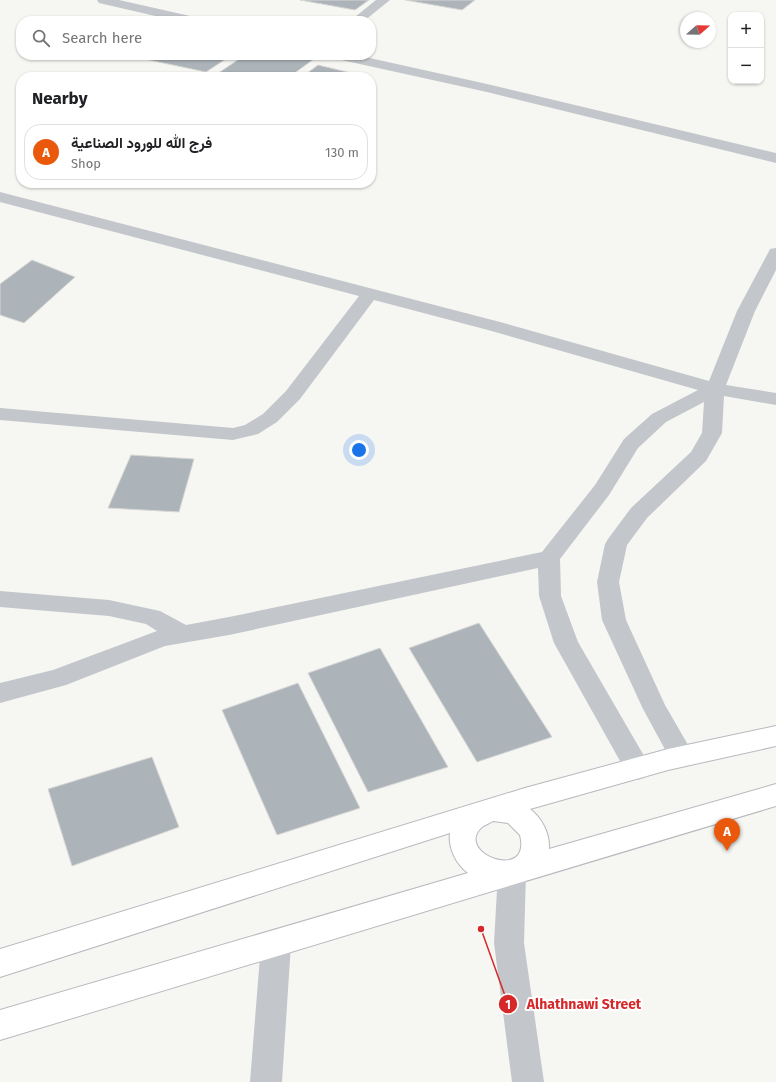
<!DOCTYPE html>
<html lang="en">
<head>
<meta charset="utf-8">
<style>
	body { margin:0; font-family:"Fira Sans",Vazirmatn,sans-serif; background:#f6f6f6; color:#202124 }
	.controls { position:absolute; right:12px; top:12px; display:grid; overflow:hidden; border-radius:8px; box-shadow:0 1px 3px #0004 }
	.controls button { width:36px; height:36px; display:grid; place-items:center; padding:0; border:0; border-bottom:1px solid #e0e0e0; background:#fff; color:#202124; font:20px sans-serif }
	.compass { position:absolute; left:680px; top:12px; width:36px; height:36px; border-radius:50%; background:#fff; box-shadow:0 1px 3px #0004; rotate:70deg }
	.you { position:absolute; left:359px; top:450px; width:14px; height:14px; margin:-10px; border:3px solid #fff; border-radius:50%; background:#1a73e8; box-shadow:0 0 0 6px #1a73e833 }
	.badge { display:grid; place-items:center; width:26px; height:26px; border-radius:50%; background:#ea580c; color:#fff; font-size:13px; font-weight:700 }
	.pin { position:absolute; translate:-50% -33px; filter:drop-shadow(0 1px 2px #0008) }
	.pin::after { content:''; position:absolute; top:21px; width:14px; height:12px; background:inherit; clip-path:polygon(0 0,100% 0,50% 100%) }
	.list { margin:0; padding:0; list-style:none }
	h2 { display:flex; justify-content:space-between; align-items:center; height:52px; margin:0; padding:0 16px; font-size:17px }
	h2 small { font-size:13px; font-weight:400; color:#757577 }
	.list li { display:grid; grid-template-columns:26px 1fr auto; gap:12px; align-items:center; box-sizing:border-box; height:56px; margin:0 8px 8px; padding:0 8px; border:1px solid #e0e0e0; border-radius:16px }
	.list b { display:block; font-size:15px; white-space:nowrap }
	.list p { margin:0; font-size:13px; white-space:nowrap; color:#757577 }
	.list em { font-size:13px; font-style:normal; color:#757577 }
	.icon { flex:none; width:22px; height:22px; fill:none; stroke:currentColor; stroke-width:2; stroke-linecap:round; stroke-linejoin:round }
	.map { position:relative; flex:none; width:776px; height:1082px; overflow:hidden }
	.search { position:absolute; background:#fff; box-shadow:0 1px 3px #0004; left:16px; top:16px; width:360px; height:44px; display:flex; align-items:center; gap:10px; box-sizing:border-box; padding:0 14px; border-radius:16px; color:#757577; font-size:15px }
	.panel { position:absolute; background:#fff; box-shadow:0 1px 3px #0004; left:16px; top:72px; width:360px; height:116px; border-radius:16px }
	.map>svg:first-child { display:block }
</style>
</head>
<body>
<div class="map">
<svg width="776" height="1082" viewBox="0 0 776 1082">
	<rect width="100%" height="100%" fill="#f6f6f3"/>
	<path fill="#acb3b9" stroke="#d7d7d5" d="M300,0H369L355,10Z
		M405,0H475L462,10Z
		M157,55H232L206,72L149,60Z
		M245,55H295L314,59L289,77L214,76Z
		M318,65L368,77H302Z
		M32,260L75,277L24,323L0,315V284Z
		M131,455L194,459L179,512L108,508Z
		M479,623L552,737L477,762L409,648Z
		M380,648L448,767L368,792L308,673Z
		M298,683L360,808L277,835L222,710Z
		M152,757L179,827L72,866L48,789Z"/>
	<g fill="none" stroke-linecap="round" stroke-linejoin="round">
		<defs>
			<path id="major" d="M776,726V746L668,770L530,809C542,818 550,834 549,849L776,784V806C517,883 259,962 0,1040V1010L468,873C456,864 448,848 450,833L0,977V949L525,788L668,749ZM493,821L508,823L520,835C532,883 453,853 482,827C485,825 490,823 493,821Z"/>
		</defs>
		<use href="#major" stroke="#b6b9be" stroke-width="2"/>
		<path fill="#c3c6ca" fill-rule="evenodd" d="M97,0H119L199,18L200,21H177L99,3Z
			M376,0H390L364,21H350Z
			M330,55H356L487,84L776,153V163L487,92L337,59L332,58Z
			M0,192L500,322L709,381L737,311L768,253L770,249L776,248V270L755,311L726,385L776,393V405L724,396L722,433L706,461L647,518L627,545L619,582L626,620L665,705L695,757L691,764L682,767L673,764L643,709L602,620L597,582L605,544L608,539L631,508L691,452L702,433L704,402L666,422L638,448L609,495L560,559L561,596L578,642L647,761L651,769L647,777L638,780L629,777L554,643L539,596L538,568L229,635L165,646L66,685L0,703V683L53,670L157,631L146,624L109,616L0,607V591L109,600L160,611L186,625L229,617L542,552L595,485L624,439L652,414L698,390L488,330L374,300L300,399L277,422L258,434L233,440L0,420V408L233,428L245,425L263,414L286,391L359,296L0,202Z
			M512,860L522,863L526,872L524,943L544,1082H512L494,943L498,872L502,863Z
			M276,931L286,935L291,944L282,1082H250L261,944L266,935Z"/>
		<use href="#major" fill="#fff" fill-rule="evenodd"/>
	</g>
	<path fill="none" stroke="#d62828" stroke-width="1.5" d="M481 929L508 1004"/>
	<g fill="#d62828" stroke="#fff" stroke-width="1.5">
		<circle cx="481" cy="929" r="4"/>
		<circle cx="508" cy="1004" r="10"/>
	</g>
	<g font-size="12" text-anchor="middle" font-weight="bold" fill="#fff">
		<text x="508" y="1009">1</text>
	</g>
	<g font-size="14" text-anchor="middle" font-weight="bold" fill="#d62828" stroke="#fff" stroke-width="4" stroke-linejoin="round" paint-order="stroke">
		<text x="584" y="1009">Alhathnawi Street</text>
	</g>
</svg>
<div class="controls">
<button>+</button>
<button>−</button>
</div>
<svg class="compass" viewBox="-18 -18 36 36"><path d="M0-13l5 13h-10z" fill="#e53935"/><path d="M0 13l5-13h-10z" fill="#757577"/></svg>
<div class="you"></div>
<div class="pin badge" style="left:727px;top:851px">A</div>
<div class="search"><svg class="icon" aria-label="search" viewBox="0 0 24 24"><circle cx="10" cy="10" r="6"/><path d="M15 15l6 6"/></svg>Search here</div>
<section class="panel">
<h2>Nearby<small></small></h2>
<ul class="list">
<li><span class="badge">A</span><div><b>فرج الله للورود الصناعية</b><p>Shop</p></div><em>130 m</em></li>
</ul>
</section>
</div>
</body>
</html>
